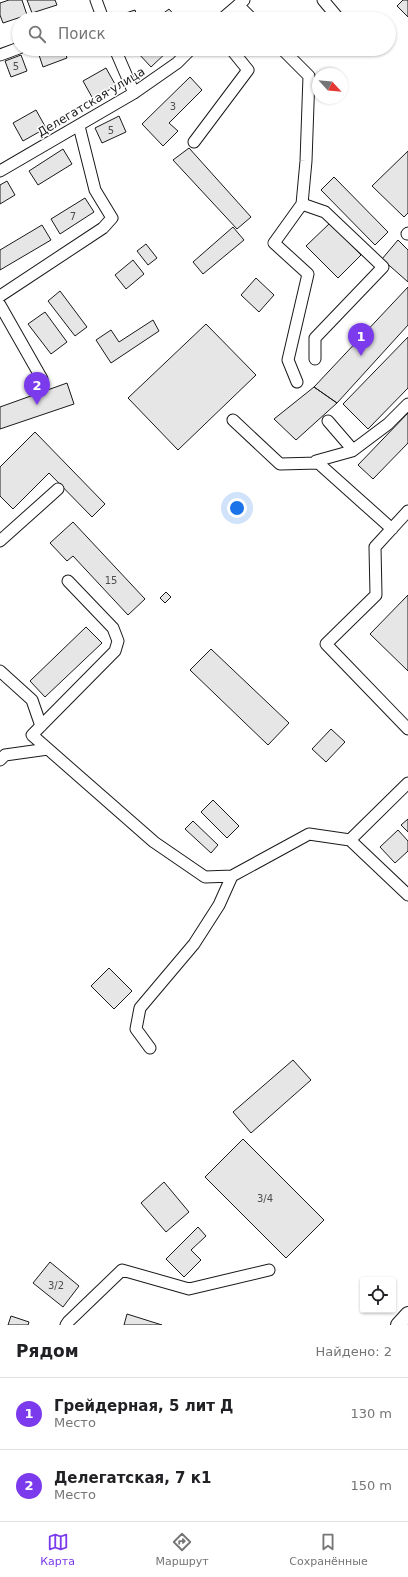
<!DOCTYPE html>
<html lang="ru">
<head>
<meta charset="utf-8">
<style>
	body { margin:0; font-family:"DejaVu Sans",sans-serif; background:#f6f6f6; color:#202124 }
	.controls { position:absolute; right:12px; bottom:12px; display:grid; overflow:hidden; border-radius:4px; box-shadow:0 1px 3px #0004 }
	.controls button { width:36px; height:36px; display:grid; place-items:center; padding:0; border:0; border-bottom:1px solid #e0e0e0; background:#fff; color:#202124; font:20px sans-serif }
	.compass { position:absolute; left:312px; top:68px; width:36px; height:36px; border-radius:50%; background:#fff; box-shadow:0 1px 3px #0004; rotate:116deg }
	.you { position:absolute; left:237px; top:508px; width:14px; height:14px; margin:-10px; border:3px solid #fff; border-radius:50%; background:#1a73e8; box-shadow:0 0 0 6px #1a73e833 }
	.badge { display:grid; place-items:center; width:26px; height:26px; border-radius:50%; background:#7c3aed; color:#fff; font-size:13px; font-weight:700 }
	.pin { position:absolute; translate:-50% -33px; filter:drop-shadow(0 1px 2px #0008) }
	.pin::after { content:''; position:absolute; top:21px; width:14px; height:12px; background:inherit; clip-path:polygon(0 0,100% 0,50% 100%) }
	.list { margin:0; padding:0; list-style:none }
	h2 { display:flex; justify-content:space-between; align-items:center; height:52px; margin:0; padding:0 16px; font-size:17px }
	h2 small { font-size:13px; font-weight:400; color:#757577 }
	.list li { display:grid; grid-template-columns:26px 1fr auto; gap:12px; align-items:center; box-sizing:border-box; height:72px; padding:0 16px; border-top:1px solid #e0e0e0 }
	.list b { display:block; font-size:15px; white-space:nowrap }
	.list p { margin:0; font-size:13px; white-space:nowrap; color:#757577 }
	.list em { font-size:13px; font-style:normal; color:#757577 }
	.icon { flex:none; width:22px; height:22px; fill:none; stroke:currentColor; stroke-width:2; stroke-linecap:round; stroke-linejoin:round }
	.map { position:relative; flex:none; width:408px; height:1325px; overflow:hidden }
	.search { position:absolute; background:#fff; box-shadow:0 1px 3px #0004; left:12px; right:12px; top:12px; height:44px; display:flex; align-items:center; gap:10px; box-sizing:border-box; padding:0 14px; border-radius:22px; color:#757577; font-size:15px }
	.sheet { height:196px; background:#fff }
	nav { display:flex; justify-content:space-around; align-items:center; box-sizing:border-box; height:56px; border-top:1px solid #e0e0e0; background:#fff; font-size:11px; color:#757577 }
	nav a { display:grid; justify-items:center; gap:2px }
	nav .on { color:#7c3aed }
	.map>svg:first-child { display:block }
</style>
</head>
<body>
<div class="map">
<svg width="408" height="1325" viewBox="0 0 408 1325">
	<rect width="100%" height="100%" fill="#fff"/>
	<path fill="#e6e6e6" stroke="#1a1a1a" d="M9,0H22L27,15L3,23L0,15V3Z
		M27,0H55L57,5L32,13Z
		M403,0H408V17L397,6Z
		M169,9L178,19H158L157,18Z
		M135,10L138,19H110V18Z
		M37,49H64L67,58L43,67Z
		M74,49H92L75,54Z
		M142,49H168L169,50L151,67L138,53Z
		M21,55L27,71L11,77L5,61Z
		M106,68L116,86L93,99L83,81Z
		M190,77L202,90L169,123L178,131L163,146L142,124Z
		M36,110L46,128L23,141L13,123Z
		M119,116L126,132L102,143L95,128Z
		M189,148L251,217L237,229L173,160Z
		M63,149L72,164L38,185L29,171Z
		M408,151V213L404,217L372,186Z
		M334,177L388,232L375,245L321,190Z
		M7,181L15,195L0,204V185Z
		M85,198L94,212L60,234L51,219Z
		M330,223L361,255L338,278L306,246Z
		M42,225L51,240L0,270V250Z
		M233,227L244,240L203,274L193,262Z
		M398,240L408,250V282L382,259Z
		M146,244L157,258L148,265L137,251Z
		M133,260L144,274L126,289L115,275Z
		M256,278L274,295L259,312L241,295Z
		M408,287V325L337,403L314,387Z
		M60,291L87,327L75,336L48,301Z
		M45,312L67,342L51,354L28,324Z
		M153,320L159,331L111,363L96,340L111,330L119,342Z
		M206,324L256,375L178,450L128,398Z
		M408,337V388L368,429L343,404Z
		M67,383L74,404L0,429V407Z
		M314,387L337,403L296,440L274,419Z
		M408,413V443L373,479L358,465Z
		M35,432L105,504L92,517L49,473L13,509L0,496V467Z
		M73,522L145,599L128,615L73,556L67,561L50,543Z
		M166,592L171,597L165,603L160,598Z
		M408,595V671L370,634Z
		M86,627L102,643L45,697L30,681Z
		M211,649L289,723L268,745L190,670Z
		M331,729L345,742L326,762L312,749Z
		M213,800L239,826L227,838L201,812Z
		M408,819V832L401,825Z
		M193,821L218,845L211,853L185,829Z
		M398,830L408,841V851L395,863L380,847Z
		M109,968L132,991L114,1009L91,986Z
		M293,1060L311,1080L251,1133L233,1112Z
		M243,1139L324,1220L286,1258L205,1177Z
		M164,1182L189,1212L166,1232L141,1203Z
		M198,1227L206,1236L191,1250L201,1260L184,1277L166,1259Z
		M50,1262L79,1286L63,1307L33,1283Z
		M127,1314L162,1325H124Z
		M11,1316L29,1322L28,1325H8Z"/>
	<g fill="none" stroke-linecap="round" stroke-linejoin="round">
		<defs>
			<path id="minor" d="M96,0L103,19
				M323,0L339,19
				M238,5L252,19
				M222,19L244,0
				M115,49L134,93
				M282,49L309,76L306,161L302,204L274,243L308,274L288,360L297,382
				M0,55L19,48
				M194,142L248,70L231,49
				M0,171L134,93L177,63L191,49
				M302,204L325,212L383,267L315,338V359
				M407,234L408,233
				M0,296L103,228L112,218L95,190L79,126
				M0,305L42,379
				M233,420L280,464L318,463
				M328,421L353,450
				M408,511L375,547L376,595L326,644L408,729
				M392,529L316,461L352,451L388,424L408,404
				M0,541L58,489
				M68,581L113,628L118,641L115,651L32,735L154,842L205,877L232,876L309,834L350,840L408,895
				M0,671L32,700L41,726
				M0,760L5,755L48,749
				M350,840L408,783
				M150,1048L136,1029L140,1008L194,944L219,905L232,876
				M66,1325L68,1322L122,1270L189,1289L269,1270"/>
			<path id="major" d="M398,1325L408,1314"/>
		</defs>
		<use href="#minor" stroke="#1a1a1a" stroke-width="13"/>
		<use href="#major" stroke="#1a1a1a" stroke-width="16"/>
		<use href="#minor" stroke="#fff" stroke-width="11"/>
		<use href="#major" stroke="#fff" stroke-width="14"/>
	</g>
	<g text-anchor="middle" stroke-width="3" stroke-linejoin="round" paint-order="stroke">
		<g font-size="10" fill="#4d4d4d">
			<text x="16" y="70">5</text>
			<text x="173" y="110">3</text>
			<text x="111" y="134">5</text>
			<text x="73" y="220">7</text>
			<text x="111" y="584">15</text>
			<text x="265" y="1202">3/4</text>
			<text x="56" y="1289">3/2</text>
		</g>
		<g font-size="12" fill="#1a1a1a" stroke="#fff">
			<text transform="translate(91 102) rotate(-31)" y="4">Делегатская улица</text>
		</g>
	</g>
</svg>
<div class="controls">
<button><svg class="icon" aria-label="locate" viewBox="0 0 24 24"><circle cx="12" cy="12" r="6"/><path d="M12 2v4M12 18v4M2 12h4M18 12h4"/></svg></button>
</div>
<svg class="compass" viewBox="-18 -18 36 36"><path d="M0-13l5 13h-10z" fill="#e53935"/><path d="M0 13l5-13h-10z" fill="#757577"/></svg>
<div class="you"></div>
<div class="pin badge" style="left:361px;top:356px">1</div>
<div class="pin badge" style="left:37px;top:405px">2</div>
<div class="search"><svg class="icon" aria-label="search" viewBox="0 0 24 24"><circle cx="10" cy="10" r="6"/><path d="M15 15l6 6"/></svg>Поиск</div>
</div>
<section class="sheet">
<h2>Рядом<small>Найдено: 2</small></h2>
<ul class="list">
<li><span class="badge">1</span><div><b>Грейдерная, 5 лит Д</b><p>Место</p></div><em>130 m</em></li>
<li><span class="badge">2</span><div><b>Делегатская, 7 к1</b><p>Место</p></div><em>150 m</em></li>
</ul>
</section>
<nav>
<a class="on"><svg class="icon" aria-label="map" viewBox="0 0 24 24"><path d="M3 6l6-2 6 2 6-2v14l-6 2-6-2-6 2zM9 4v14M15 6v14"/></svg>Карта</a>
<a><svg class="icon" aria-label="directions" viewBox="0 0 24 24"><path d="M12 3l9 9-9 9-9-9zM9 14v-3h6M13 9l2 2-2 2"/></svg>Маршрут</a>
<a><svg class="icon" aria-label="saved" viewBox="0 0 24 24"><path d="M7 4h10v16l-5-4-5 4z"/></svg>Сохранённые</a>
</nav>
</body>
</html>
